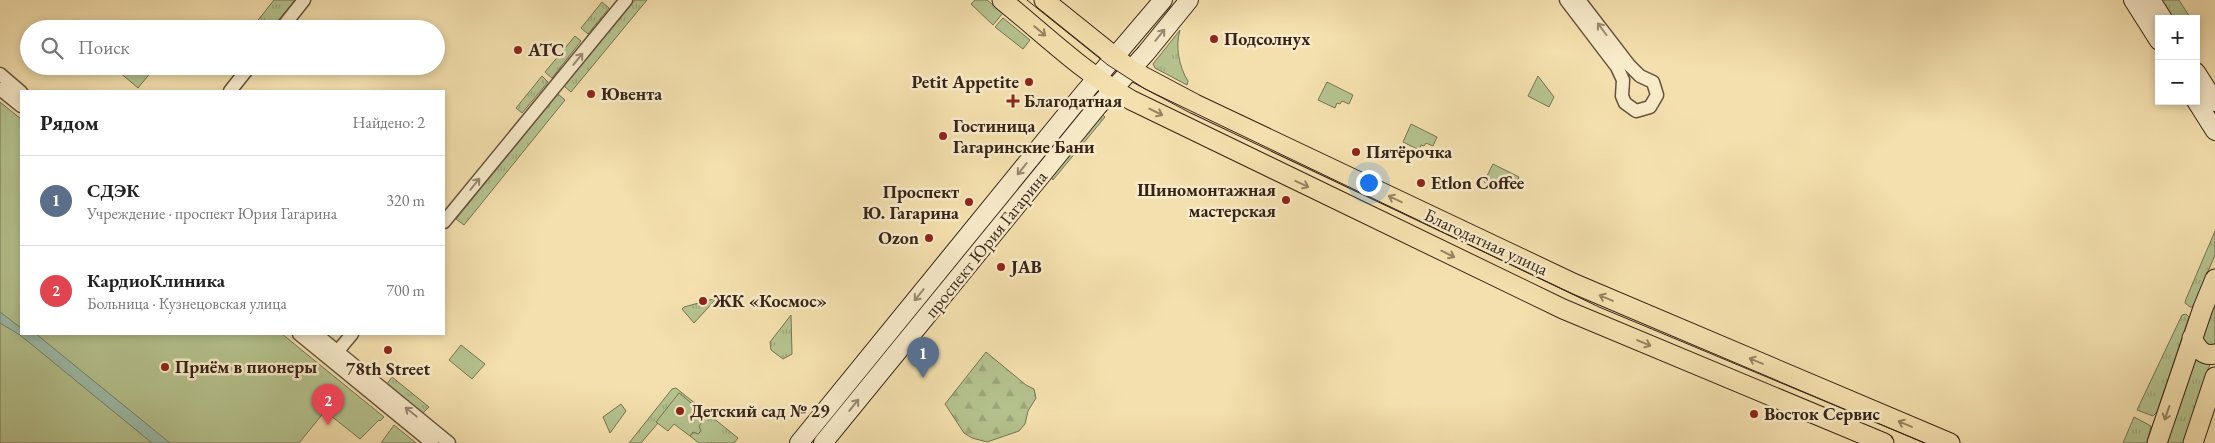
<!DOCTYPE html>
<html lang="ru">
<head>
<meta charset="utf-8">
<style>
	body { margin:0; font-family:"EB Garamond",serif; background:#f6f6f6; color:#222 }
	.controls { position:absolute; right:15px; top:15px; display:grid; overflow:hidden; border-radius:0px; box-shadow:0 2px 8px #0003 }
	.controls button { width:45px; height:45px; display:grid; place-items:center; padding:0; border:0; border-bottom:1px solid #e0e0e0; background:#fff; color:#222; font:25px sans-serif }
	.you { position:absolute; left:1368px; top:182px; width:18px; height:18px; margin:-12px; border:4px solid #fff; border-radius:50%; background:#1a73e8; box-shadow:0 0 0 8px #1a73e833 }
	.badge { display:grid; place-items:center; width:32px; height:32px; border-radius:50%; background:#db2777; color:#fff; font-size:16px; font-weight:700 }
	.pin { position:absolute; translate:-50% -41px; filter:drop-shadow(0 1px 2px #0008) }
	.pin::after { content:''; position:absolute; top:26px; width:18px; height:15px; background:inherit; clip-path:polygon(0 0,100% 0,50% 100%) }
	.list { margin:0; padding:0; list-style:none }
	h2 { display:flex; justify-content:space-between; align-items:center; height:65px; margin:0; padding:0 20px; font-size:21px }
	h2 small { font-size:16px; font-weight:400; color:#767676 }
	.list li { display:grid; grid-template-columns:32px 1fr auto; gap:15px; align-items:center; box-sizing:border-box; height:90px; padding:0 20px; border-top:1px solid #e0e0e0 }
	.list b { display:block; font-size:19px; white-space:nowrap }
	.list p { margin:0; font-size:16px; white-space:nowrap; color:#767676 }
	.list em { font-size:16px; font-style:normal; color:#767676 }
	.icon { flex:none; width:28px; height:28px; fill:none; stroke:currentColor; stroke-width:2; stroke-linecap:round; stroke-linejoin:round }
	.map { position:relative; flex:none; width:2215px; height:443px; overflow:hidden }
	.search { position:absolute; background:#fff; box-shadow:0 2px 8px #0003; left:20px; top:20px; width:425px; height:55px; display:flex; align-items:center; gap:12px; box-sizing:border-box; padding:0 18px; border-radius:28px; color:#767676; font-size:19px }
	.panel { position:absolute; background:#fff; box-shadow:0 2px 8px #0003; left:20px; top:90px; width:425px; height:245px; border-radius:0px }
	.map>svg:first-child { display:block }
</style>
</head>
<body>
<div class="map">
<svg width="2215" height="443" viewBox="0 0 2215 443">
	<defs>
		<pattern id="grass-tufts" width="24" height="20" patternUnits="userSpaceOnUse" patternTransform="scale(1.25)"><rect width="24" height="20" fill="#b5c38f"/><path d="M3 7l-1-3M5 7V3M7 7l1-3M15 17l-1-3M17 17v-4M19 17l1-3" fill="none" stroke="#9ca77b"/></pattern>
		<pattern id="forest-firs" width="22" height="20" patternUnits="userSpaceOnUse" patternTransform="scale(1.25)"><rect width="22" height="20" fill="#b5c38f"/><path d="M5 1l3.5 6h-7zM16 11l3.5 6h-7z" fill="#9ca77b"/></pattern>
	</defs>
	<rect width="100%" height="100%" fill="#f4e0ae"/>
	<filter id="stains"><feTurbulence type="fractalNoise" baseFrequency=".004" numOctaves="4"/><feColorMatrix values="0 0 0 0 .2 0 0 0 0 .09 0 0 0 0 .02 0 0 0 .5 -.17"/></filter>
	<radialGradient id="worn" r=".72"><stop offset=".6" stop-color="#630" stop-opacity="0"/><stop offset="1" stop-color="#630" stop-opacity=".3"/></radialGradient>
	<path fill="url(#grass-tufts)" stroke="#767454" d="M274,0H295L271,29H251Z
		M635,0H647L571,92L564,86Z
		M975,0H987L1003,13L993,25L971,4Z
		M2161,0H2179L2191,19H2173Z
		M602,2L609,8L588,34L581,28Z
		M1003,18L1030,40L1023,49L995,27Z
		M1180,30C1175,46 1179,67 1188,81L1187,85L1155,68L1153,64Z
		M575,36L581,41L552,78L545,72Z
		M542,76L548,82L522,113L516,108Z
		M558,94L565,100L464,225L456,219Z
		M1100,113L1105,117L1053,180L1050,175Z
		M2215,231V255L2193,307H2190L2185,303L2186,299Z
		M717,298L694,323L682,309L684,307Z
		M2215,299V345L2210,346L2202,341Z
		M2186,314L2189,317L2157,412L2153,416L2137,410L2182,315Z
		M791,315L792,354L783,359L771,350L770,342Z
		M2195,355L2211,361L2184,443H2166Z
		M392,377L429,407L423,413L387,384Z
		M676,388L738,438L734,443H699L690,436L699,426L657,422L658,423L641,443H629L672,389Z
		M2134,417L2151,426L2147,443H2123Z"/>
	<path fill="url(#forest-firs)" stroke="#767454" d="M986,352L1026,385L1034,389L1036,398L1028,411L1025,424L1019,431L987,442L972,438L964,433L945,404Z"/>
	<path fill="#b5c38f" stroke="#767454" d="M123,66H156L138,88L118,71Z
		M1538,76L1554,97L1549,107L1528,96Z
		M1327,82L1353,95L1349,104L1342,101L1340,104L1337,103L1335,108L1318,100Z
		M0,102L21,119V334H282L384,417L380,421L379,420L360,439L325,411L299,443H0Z
		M1411,124L1437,137L1433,146L1426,143L1424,146L1421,145L1419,150L1403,142Z
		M1493,164L1519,177L1515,186L1508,183L1506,187L1503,185L1501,190L1484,182Z
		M461,345L485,364L472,379L449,360Z
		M679,393L707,416L699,426L701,431L698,434L693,432L690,436L674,424L668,431L656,422Z
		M621,404L626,411L610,433L603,417Z
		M394,425L416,443H381Z"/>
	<path fill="#9cbdaa" stroke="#748070" d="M0,312L21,328V334H36L170,443H152L20,335L0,323Z"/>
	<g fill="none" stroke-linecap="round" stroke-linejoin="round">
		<defs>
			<path id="street" d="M1566,0L1617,67L1623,80L1622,96L1625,103L1636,111L1650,107L1657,95L1653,82L1640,76L1629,65L1579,0
				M281,29L304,0
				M0,74L21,92
				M0,89L21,106
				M230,91L250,66
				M444,222L626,0
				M299,334L432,443
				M316,334L449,443
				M332,358L352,334"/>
			<path id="secondary" d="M2133,0L2159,41
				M2151,0L2163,19
				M2196,72L2215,102
				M2196,101L2215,131
				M799,443L1083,94L1163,0
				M823,443L1098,106L1146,53L1189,0"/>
			<path id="primary" d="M1002,0C1044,34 1084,73 1131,100L1563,309L1884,443
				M1044,0L1131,70L1195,104L1575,284L1950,443
				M2192,338C2197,348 2203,357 2215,354
				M2157,443L2203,308L2215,279
				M2193,443L2215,377"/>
		</defs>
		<use href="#street" stroke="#66533e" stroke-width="15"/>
		<use href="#secondary" stroke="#372418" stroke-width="20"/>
		<use href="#primary" stroke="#372418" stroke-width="21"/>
		<use href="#street" stroke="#f8ebca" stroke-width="12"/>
		<use href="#secondary" stroke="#f8ebca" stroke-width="18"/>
		<use href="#primary" stroke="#f4e0ae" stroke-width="19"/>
		<path stroke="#372418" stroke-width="1" d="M1027,0L1108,65L1145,89L1599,307L1925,443"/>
	</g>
	<defs><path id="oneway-shaft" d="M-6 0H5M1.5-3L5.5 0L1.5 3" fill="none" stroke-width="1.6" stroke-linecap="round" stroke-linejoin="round" transform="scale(1.25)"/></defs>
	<g stroke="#988871">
		<use href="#oneway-shaft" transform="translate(1602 29) rotate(-127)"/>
		<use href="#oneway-shaft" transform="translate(1160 35) rotate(-51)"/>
		<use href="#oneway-shaft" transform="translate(578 59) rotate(-51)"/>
		<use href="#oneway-shaft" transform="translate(1022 169) rotate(129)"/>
		<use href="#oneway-shaft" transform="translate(475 184) rotate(-51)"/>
		<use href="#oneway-shaft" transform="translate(919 295) rotate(129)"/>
		<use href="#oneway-shaft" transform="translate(854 405) rotate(-51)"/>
		<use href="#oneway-shaft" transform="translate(411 412) rotate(-141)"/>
	</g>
	<g stroke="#968263">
		<use href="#oneway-shaft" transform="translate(1040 31) rotate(40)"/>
		<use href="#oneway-shaft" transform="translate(1156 112) rotate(26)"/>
		<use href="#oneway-shaft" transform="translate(1302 184) rotate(25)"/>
		<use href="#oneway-shaft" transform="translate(1395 199) rotate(-155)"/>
		<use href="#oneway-shaft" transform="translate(1448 254) rotate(26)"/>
		<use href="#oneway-shaft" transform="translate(1606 298) rotate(-157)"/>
		<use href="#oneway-shaft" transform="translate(1644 343) rotate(23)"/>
		<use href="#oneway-shaft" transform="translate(1756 361) rotate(-157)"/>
		<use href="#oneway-shaft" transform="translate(2167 413) rotate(109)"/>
		<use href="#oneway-shaft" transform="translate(1905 424) rotate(-157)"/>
	</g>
	<g fill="#8f2418" stroke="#f8ebca" stroke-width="2">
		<circle cx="1214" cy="39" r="5"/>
		<circle cx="518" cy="50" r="5"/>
		<circle cx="1029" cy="82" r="5"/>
		<circle cx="591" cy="94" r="5"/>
		<path d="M1010.5 93.5h5v5h5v5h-5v5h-5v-5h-5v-5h5z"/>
		<circle cx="943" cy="136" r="5"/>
		<circle cx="1356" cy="152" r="5"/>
		<circle cx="1421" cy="183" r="5"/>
		<circle cx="1286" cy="200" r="5"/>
		<circle cx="969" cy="202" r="5"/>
		<circle cx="929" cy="238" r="5"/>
		<circle cx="1001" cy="267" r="5"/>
		<circle cx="703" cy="301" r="5"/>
		<circle cx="388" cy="350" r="5"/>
		<circle cx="165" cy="367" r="5"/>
		<circle cx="680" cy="411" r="5"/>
		<circle cx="1754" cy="414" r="5"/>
	</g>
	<g text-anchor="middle" stroke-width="5" stroke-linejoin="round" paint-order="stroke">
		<g font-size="18" font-weight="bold" fill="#372418" stroke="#f8ebca" text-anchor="start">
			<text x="1224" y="45">Подсолнух</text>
			<text x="528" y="56">АТС</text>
			<text x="1019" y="88" text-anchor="end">Petit Appetite</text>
			<text x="601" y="100">Ювента</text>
			<text x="1024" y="107">Благодатная</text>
			<text x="953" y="132">Гостиница<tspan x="953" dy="21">Гагаринские Бани</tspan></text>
			<text x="1366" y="158">Пятёрочка</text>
			<text x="1431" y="189">Etlon Coffee</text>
			<text x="1276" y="196" text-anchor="end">Шиномонтажная<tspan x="1276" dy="21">мастерская</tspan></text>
			<text x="959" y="198" text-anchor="end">Проспект<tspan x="959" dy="21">Ю. Гагарина</tspan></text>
			<text x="919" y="244" text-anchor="end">Ozon</text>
			<text x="1011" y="273">JAB</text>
			<text x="713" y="307">ЖК «Космос»</text>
			<text x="175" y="373">Приём в пионеры</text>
			<text x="388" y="375" text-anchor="middle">78th Street</text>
			<text x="690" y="417">Детский сад № 29</text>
			<text x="1764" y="420">Восток Сервис</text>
		</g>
		<g font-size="18" fill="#372418" stroke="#f8ebca">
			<text transform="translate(1486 242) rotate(25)" y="6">Благодатная улица</text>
			<text transform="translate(986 244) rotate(-51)" y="6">проспект Юрия Гагарина</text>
		</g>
	</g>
	<rect width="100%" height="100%" filter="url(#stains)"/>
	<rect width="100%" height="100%" fill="url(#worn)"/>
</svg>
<div class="controls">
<button>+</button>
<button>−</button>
</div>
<div class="you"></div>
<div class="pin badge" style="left:923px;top:378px;background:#5c6f8a">1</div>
<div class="pin badge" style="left:328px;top:425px;background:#e0444e">2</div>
<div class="search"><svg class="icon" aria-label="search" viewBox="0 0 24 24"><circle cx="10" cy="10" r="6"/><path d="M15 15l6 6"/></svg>Поиск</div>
<section class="panel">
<h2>Рядом<small>Найдено: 2</small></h2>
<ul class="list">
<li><span class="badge" style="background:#5c6f8a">1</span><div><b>СДЭК</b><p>Учреждение · проспект Юрия Гагарина</p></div><em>320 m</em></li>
<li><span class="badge" style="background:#e0444e">2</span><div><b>КардиоКлиника</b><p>Больница · Кузнецовская улица</p></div><em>700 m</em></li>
</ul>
</section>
</div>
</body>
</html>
